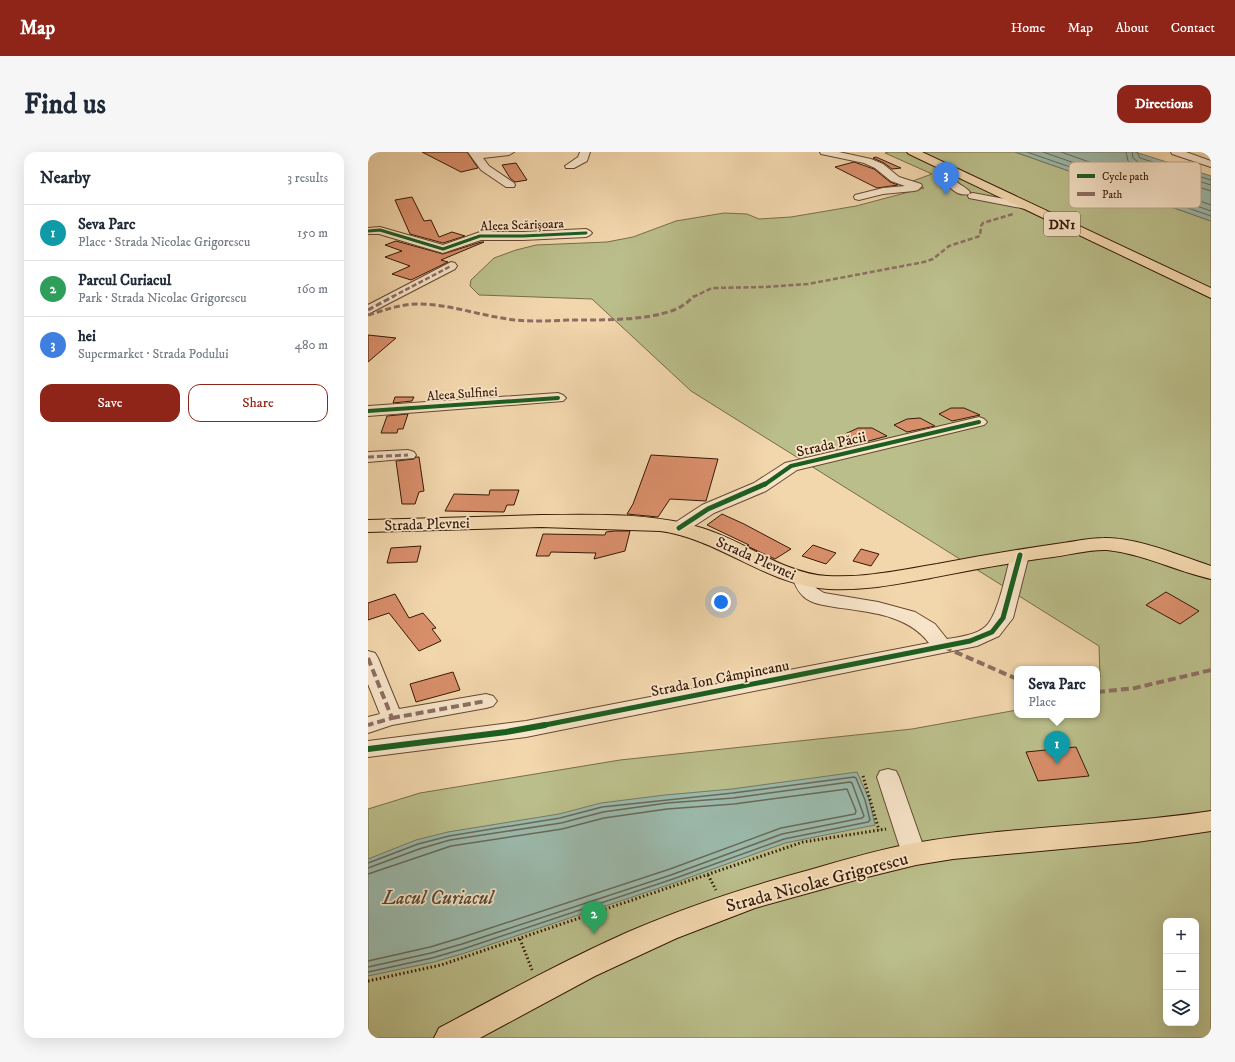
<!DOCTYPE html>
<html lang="en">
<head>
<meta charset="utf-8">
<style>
	body { margin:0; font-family:"IM FELL DW Pica",serif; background:#f6f6f7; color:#1f2937 }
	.controls { position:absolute; right:12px; bottom:12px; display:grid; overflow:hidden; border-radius:8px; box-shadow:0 4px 16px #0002 }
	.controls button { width:36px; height:36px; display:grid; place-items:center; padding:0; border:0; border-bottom:1px solid #e0e1e3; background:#fff; color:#1f2937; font:20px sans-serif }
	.you { position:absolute; left:353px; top:450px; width:14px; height:14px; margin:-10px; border:3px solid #fff; border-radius:50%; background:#1a73e8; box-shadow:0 0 0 6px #1a73e833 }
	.badge { display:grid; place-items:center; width:26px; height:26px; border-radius:50%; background:#8f2418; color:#fff; font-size:13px; font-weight:700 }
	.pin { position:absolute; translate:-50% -33px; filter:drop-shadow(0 1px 2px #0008) }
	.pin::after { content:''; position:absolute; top:21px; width:14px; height:12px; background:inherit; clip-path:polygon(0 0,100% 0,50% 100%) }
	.popup { position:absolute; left:646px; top:514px; width:86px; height:52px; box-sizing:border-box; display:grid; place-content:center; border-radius:8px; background:#fff; filter:drop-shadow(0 1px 3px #0005); font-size:13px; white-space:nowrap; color:#747a83 }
	.popup b { font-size:15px; color:#1f2937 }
	.popup::after { content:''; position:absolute; left:50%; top:100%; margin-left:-8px; border:8px solid transparent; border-top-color:#fff }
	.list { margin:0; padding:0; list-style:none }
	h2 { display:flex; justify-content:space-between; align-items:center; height:52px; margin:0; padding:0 16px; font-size:17px }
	h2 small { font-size:13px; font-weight:400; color:#747a83 }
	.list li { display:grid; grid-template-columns:26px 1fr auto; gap:12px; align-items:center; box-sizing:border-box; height:56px; padding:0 16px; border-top:1px solid #e0e1e3 }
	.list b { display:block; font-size:15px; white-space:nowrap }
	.list p { margin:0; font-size:13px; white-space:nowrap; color:#747a83 }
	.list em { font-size:13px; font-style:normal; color:#747a83 }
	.actions { display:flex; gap:8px; padding:12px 16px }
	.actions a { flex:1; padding:9px 0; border:1px solid #8f2418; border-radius:12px; text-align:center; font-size:14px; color:#8f2418 }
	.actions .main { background:#8f2418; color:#fff }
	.icon { flex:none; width:22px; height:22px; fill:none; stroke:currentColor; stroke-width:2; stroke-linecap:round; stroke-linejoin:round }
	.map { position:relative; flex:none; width:843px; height:886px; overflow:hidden; border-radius:12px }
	header { display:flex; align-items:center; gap:24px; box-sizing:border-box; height:56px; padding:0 20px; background:#8f2418; color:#fff }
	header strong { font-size:19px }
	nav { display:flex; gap:22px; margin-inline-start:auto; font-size:14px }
	.intro { display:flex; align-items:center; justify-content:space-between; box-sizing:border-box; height:96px; padding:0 24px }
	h1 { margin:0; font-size:28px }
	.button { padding:10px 18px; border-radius:12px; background:#8f2418; color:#fff; font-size:14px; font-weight:700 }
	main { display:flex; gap:24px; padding:0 24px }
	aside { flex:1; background:#fff; border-radius:12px; box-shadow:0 4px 16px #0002 }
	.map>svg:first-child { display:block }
</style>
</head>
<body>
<header>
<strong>Map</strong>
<nav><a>Home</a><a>Map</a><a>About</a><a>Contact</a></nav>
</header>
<div class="intro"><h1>Find us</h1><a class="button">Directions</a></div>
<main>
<aside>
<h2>Nearby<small>3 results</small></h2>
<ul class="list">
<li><span class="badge" style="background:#0f9aa8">1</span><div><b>Seva Parc</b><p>Place · Strada Nicolae Grigorescu</p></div><em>150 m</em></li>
<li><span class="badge" style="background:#2e9e5b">2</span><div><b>Parcul Curiacul</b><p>Park · Strada Nicolae Grigorescu</p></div><em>160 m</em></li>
<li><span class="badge" style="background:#3f7fe0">3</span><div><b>hei</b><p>Supermarket · Strada Podului</p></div><em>480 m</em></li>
</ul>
<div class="actions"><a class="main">Save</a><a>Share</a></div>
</aside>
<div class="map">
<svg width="843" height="886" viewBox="0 0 843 886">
	<rect width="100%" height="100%" fill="#f2d6ac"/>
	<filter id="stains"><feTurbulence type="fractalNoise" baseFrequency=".005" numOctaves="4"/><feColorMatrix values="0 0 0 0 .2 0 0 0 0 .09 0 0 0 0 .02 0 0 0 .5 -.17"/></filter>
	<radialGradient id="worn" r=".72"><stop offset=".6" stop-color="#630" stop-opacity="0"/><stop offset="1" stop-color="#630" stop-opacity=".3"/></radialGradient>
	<path fill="#babe8a" stroke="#786c48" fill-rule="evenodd" d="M521,0H647L843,69V886H0V657L52,641L252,608L544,577L649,558V563H729V526L732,525L731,494L323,239L224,147L111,143L102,134L103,128L126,106L148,98L168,93L239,90L265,85L308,69L356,61L379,62L391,67L423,65L488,54L556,36L542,30L564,22L517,1ZM798,769H828V871H798Z"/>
	<path fill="#9bb9ab" stroke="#737969" d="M647,0H767L843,24V69Z
		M489,620L501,647L507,673L417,691L306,731L97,801L66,810L0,824V707L48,688L80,680L191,662L233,651L297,643L364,637Z"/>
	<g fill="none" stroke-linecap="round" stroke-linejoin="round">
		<path stroke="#696958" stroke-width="1" d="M659,0L843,64
			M675,0L843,59
			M693,0L843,53
			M758,0L760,9L767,15L843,39
			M764,0L765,6L770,10L843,33
			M769,0L772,6L843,28"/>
		<path stroke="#696958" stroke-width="1.5" d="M0,711L50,692L81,684L192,666L234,655L365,641L486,625L488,626L497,648L502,668L500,670L416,687L305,727L95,797L64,806L0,820
			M0,716L51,697L82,688L193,671L235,660L299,651L365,646L482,630L484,631L496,664L494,666L414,682L303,723L94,792L63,801L0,815
			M0,722L83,694L194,677L236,666L299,657L366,652L479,637L488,659L487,662L413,676L302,717L92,786L62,795L0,809"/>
	</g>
	<path fill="#d98f6b" stroke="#371905" d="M54,0H99L110,16L93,20Z
		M508,5L533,16L524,17L516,11L505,6Z
		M486,10L506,17L522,30L530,33L509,36L467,15Z
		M148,11L159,28L147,30L142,26L134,13Z
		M44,45L56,69L63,68L71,85L84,80L97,84L75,91L42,82L27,48Z
		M28,89L75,102L113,90H116L73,108L80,110L43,128L24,122L42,114L17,105L34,99L17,93Z
		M0,183L28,186L0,210Z
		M27,245H46L44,249L25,251Z
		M583,256H596L612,263L584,269L571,262Z
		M40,262L35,277H30L29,281H13L19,264Z
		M552,266L567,274L539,280L526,273L539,267Z
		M490,276H504L519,284L497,290H490L477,282Z
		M283,303L350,307L338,349L302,347L290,365L259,362L265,352Z
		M48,305H51L56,339L51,340L47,352H34L28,309L46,307Z
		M122,338H151L146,353H139L136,360L77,359L86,342L121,343Z
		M354,362L376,372L423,397L407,407L379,394L381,393L339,373Z
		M247,379H262L257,399L226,407L228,401L183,400L181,404H168L175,382L237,383L238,380Z
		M445,393L468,401L458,412L434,404Z
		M53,394L49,410L19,411L23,396Z
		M493,397L511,402L503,414L485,409Z
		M798,440L831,459L812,472L778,453Z
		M27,442L41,466L55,461L68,476L64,477L73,489L51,499L21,461L0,468V451Z
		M85,520L92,538L48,550L42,532Z
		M708,595L721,624L670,629L658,600Z"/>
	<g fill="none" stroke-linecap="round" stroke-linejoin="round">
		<defs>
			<path id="minor" d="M100,0H146L141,3L115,6L121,14L146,31L147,33L146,35H138L113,18Z
				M212,0H222L219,9L206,16H198L197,14L210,5Z
				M452,0H471L503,7L515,12L531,25L553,32L554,34L550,38L546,39L515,42L491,48L487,47L486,45L487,43L515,36L537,34L523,29L507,16L496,11L453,2Z
				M803,0H818L843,9V15L804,2Z
				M577,12C585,14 582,22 587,28C591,33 598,35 602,40L601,42L605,41L658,51L664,54L658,57L601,46L600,44L601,42C586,46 573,27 572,15Z
				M12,75L75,93L112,80H155L218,77L222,79L224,81L222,83L218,85L155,88H113L75,101L11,82H0V76Z
				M83,110L87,111L89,114L87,117L0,162V153Z
				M190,241L195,243L198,246L195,249L0,264V254Z
				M611,265L616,267L619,270L616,273L429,318L398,339L346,361L317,380L311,381L305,380L302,376L305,372L334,353L386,331L417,311Z
				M40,298L46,300L48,303L46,306L0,310V300Z
				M652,398L658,399L661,403L645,466L631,484L609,494L158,585L0,605V589L158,569L561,491C539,462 500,460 466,455C456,453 443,452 435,444C430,440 427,432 424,426L426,422L433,420L440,422L448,436L456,441L510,450L547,460L567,472L579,487C591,485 608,483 617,475C630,465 638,420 643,403L646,399Z
				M0,499L7,501L10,506L31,557L118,542L125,544L129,549L125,554L118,556L24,573L0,581V565L12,562L0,532Z
				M520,617L528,619L531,625L558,702L555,709L546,712L537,709L534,702L509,625L512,619Z"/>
			<path id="major" d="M173,363C226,363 283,360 334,376C377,389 414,421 459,424C497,426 533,418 569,412C611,404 653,397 695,391C709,389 723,386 736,386C768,385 813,404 843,414V427C808,419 775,402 739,398C724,397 700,403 685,405C644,410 604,418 563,426C529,432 496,439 461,437C399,434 352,387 292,379L173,375L0,380V368Z
				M843,659V679L769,690L585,707L548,713L495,726L387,756L309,786L227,824L112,886H66L71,876C133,843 195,809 260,780C320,754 382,734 445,717C479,707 513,697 547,691C645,674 745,674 843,659Z"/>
			<path id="highway" d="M539,0H554L843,136V146L541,2Z"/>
		</defs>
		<use href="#minor" stroke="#66482f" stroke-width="2"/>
		<use href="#major" stroke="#371905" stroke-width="2"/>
		<use href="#highway" stroke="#371905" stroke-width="2"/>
		<path stroke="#371905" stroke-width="3" stroke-dasharray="1.5 2.5" stroke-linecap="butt" d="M495,624L511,678
			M340,723L348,738
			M152,787L164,818
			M0,829L73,813L435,690L518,677"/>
		<use href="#minor" fill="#f7e4c9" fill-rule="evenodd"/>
		<use href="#major" fill="#f2d6ac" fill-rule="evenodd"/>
		<use href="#highway" fill="#f2d6ac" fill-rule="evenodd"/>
		<path stroke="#8d6e63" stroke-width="2.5" stroke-dasharray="5 2.5" stroke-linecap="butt" d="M24,145L83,114
			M325,145L344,136L397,135L440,132L556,110L565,107L581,94L612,84L613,74L615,71L645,62"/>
		<path stroke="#8d6e63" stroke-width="3" stroke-dasharray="6 3" stroke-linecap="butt" d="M0,158L26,144
			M0,163C17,158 33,152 50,152C81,152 110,163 140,167C160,170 180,169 201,168C232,168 277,169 306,158C314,155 320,150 326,144
			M0,305L40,303"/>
		<path stroke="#8d6e63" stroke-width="4" stroke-dasharray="8 4" stroke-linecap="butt" d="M576,495L649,527
			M0,506L24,566L0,573
			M729,540L767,536L843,518
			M24,566L118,549"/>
		<defs>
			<path id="cycleway-far3" d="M0,79L12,78L75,97L112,84H155L218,81"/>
			<path id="cycleway-far2" d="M0,259L190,246
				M396,333L423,314L611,270"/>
			<path id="cycleway-far1" d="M311,376L340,357L397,332
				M172,574L602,489L624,480L635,466L652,403"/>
			<path id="cycleway" d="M0,597L138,580L177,573"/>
		</defs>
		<use href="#cycleway-far3" stroke="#f7e4c9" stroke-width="4.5"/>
		<use href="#cycleway-far2" stroke="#f7e4c9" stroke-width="6"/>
		<use href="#cycleway-far1" stroke="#f7e4c9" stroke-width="8"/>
		<use href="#cycleway" stroke="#f7e4c9" stroke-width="9"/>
		<use href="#cycleway-far3" stroke="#1b5e20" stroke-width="3"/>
		<use href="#cycleway-far2" stroke="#1b5e20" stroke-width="4"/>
		<use href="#cycleway-far1" stroke="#1b5e20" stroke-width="5"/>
		<use href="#cycleway" stroke="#1b5e20" stroke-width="6"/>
	</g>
	<g text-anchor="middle" stroke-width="3.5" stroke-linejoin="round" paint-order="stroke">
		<g font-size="13" fill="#371905" stroke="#f7e4c9">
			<text transform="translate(154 72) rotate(-2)" y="5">Aleea Scărișoara</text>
			<text transform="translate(94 241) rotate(-4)" y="5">Aleea Sulfinei</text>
		</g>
		<rect fill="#f7e4c9" stroke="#715640" stroke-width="1" x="676" y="60" width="36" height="24" rx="3"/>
		<g font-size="14" font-weight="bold" fill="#371905">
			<text x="694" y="77">DN1</text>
		</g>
		<g font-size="15" fill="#371905" stroke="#f7e4c9">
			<text transform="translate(463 292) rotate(-13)" y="5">Strada Păcii</text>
			<text transform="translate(59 372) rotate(-2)" y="5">Strada Plevnei</text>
			<text transform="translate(388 406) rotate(24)" y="5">Strada Plevnei</text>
			<text transform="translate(352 526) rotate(-11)" y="5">Strada Ion Câmpineanu</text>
		</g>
		<g font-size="18" fill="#371905" stroke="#f7e4c9">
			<text transform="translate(449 730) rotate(-15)" y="6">Strada Nicolae Grigorescu</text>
		</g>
		<g font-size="19" font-style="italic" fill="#554937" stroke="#f7e4c9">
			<text x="70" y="752">Lacul Curiacul</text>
		</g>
	</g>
	<rect x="701" y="10" width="132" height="46" rx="6" fill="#f7e4c9" stroke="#bda78e" stroke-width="1"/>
	<rect x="709" y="22" width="18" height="4" fill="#1b5e20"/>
	<rect x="709" y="40" width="18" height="4" fill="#8d6e63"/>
	<g font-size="11" fill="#371905">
		<text x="734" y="28">Cycle path</text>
		<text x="734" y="46">Path</text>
	</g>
	<rect width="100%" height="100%" filter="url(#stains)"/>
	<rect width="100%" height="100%" fill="url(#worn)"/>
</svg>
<div class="controls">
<button>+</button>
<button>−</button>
<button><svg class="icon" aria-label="layers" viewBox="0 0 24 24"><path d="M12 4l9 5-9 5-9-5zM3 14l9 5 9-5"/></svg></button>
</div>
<div class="you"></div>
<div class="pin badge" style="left:689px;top:612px;background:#0f9aa8">1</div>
<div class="popup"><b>Seva Parc</b>Place</div>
<div class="pin badge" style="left:226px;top:782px;background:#2e9e5b">2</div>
<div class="pin badge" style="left:578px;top:43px;background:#3f7fe0">3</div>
</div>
</main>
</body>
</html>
